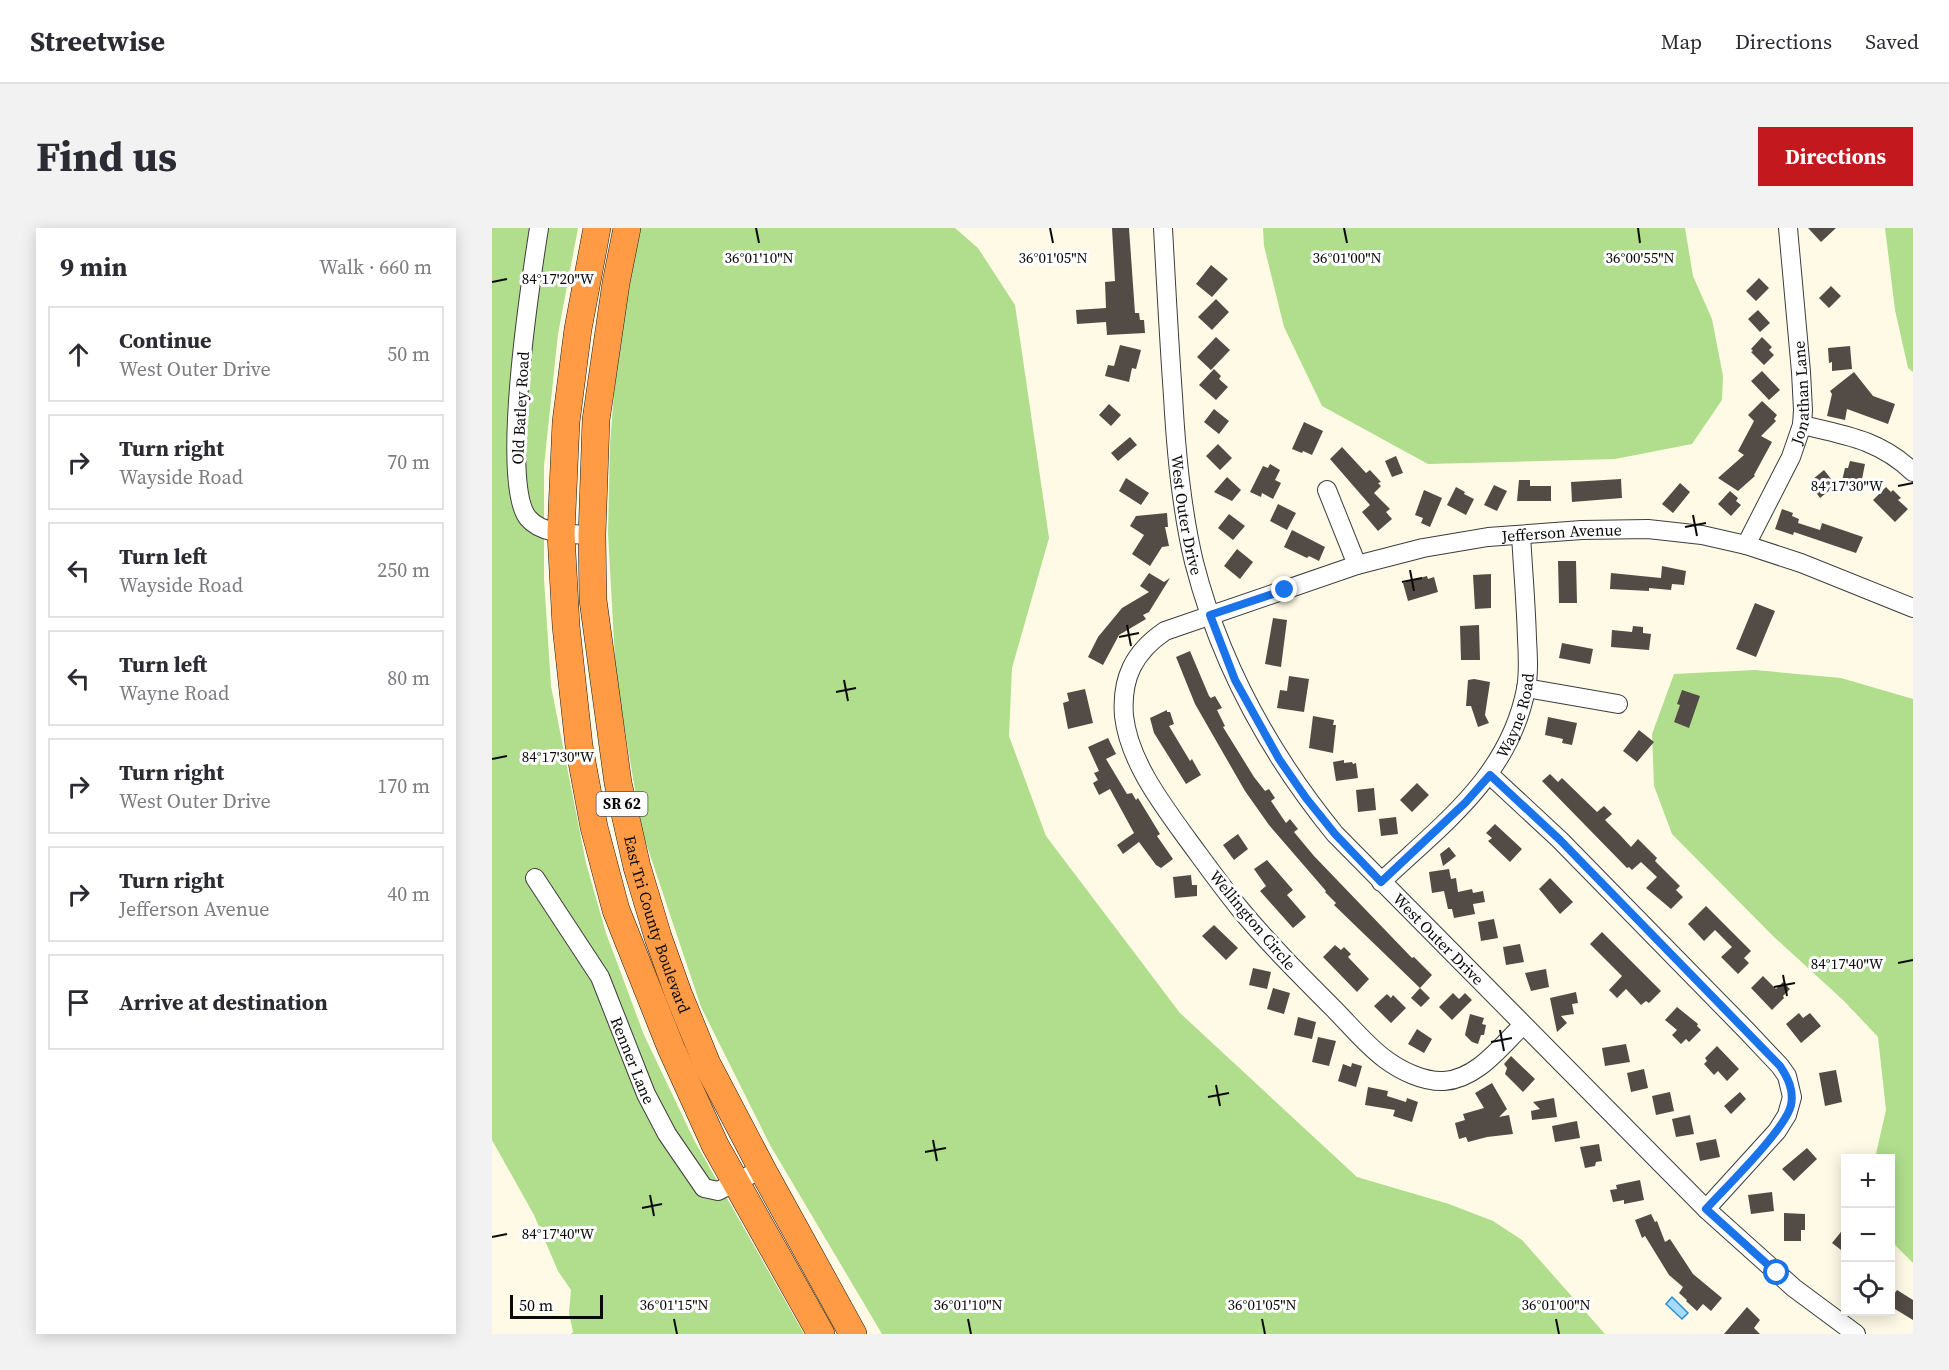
<!DOCTYPE html>
<html lang="en">
<head>
<meta charset="utf-8">
<style>
	body { margin:0; font-family:"Source Serif 4",serif; background:#f2f2f3; color:#2b2b33 }
	.controls { position:absolute; right:18px; bottom:18px; display:grid; overflow:hidden; border-radius:0px; box-shadow:0 3px 15px #0003 }
	.controls button { width:54px; height:54px; display:grid; place-items:center; padding:0; border:0; border-bottom:2px solid #e1e1e2; background:#fff; color:#2b2b33; font:30px sans-serif }
	.scale { position:absolute; left:18px; bottom:15px; width:93px; box-sizing:border-box; padding-left:6px; border:3px solid #0a0a0a; border-top:0; font-size:16px; line-height:21px; white-space:nowrap; color:#0a0a0a; -webkit-text-stroke:4px #fff; paint-order:stroke }
	.stop { position:absolute; width:18px; height:18px; margin:-14px; border:4px solid #1a73e8; border-radius:50%; background:#fff }
	.stop.end { background:#1a73e8; border-color:#fff; box-shadow:0 2px 6px #0008 }
	.list { margin:0; padding:0; list-style:none }
	h2 { display:flex; justify-content:space-between; align-items:center; height:78px; margin:0; padding:0 24px; font-size:26px }
	h2 small { font-size:20px; font-weight:400; color:#7c7c81 }
	.list li { display:grid; grid-template-columns:39px 1fr auto; gap:18px; align-items:center; box-sizing:border-box; height:96px; margin:0 12px 12px; padding:0 12px; border:2px solid #e1e1e2; border-radius:0px }
	.list b { display:block; font-size:22px; white-space:nowrap }
	.list p { margin:0; font-size:20px; white-space:nowrap; color:#7c7c81 }
	.list em { font-size:20px; font-style:normal; color:#7c7c81 }
	.icon { flex:none; width:33px; height:33px; fill:none; stroke:currentColor; stroke-width:2; stroke-linecap:round; stroke-linejoin:round }
	.map { position:relative; flex:none; width:1421px; height:1106px; overflow:hidden; border-radius:0px }
	header { display:flex; align-items:center; gap:36px; box-sizing:border-box; height:84px; padding:0 30px; background:#fff; border-bottom:2px solid #e1e1e2 }
	header strong { font-size:28px }
	nav { display:flex; gap:33px; margin-inline-start:auto; font-size:21px }
	.intro { display:flex; align-items:center; justify-content:space-between; box-sizing:border-box; height:144px; padding:0 36px }
	h1 { margin:0; font-size:42px }
	.button { padding:15px 27px; border-radius:0px; background:#c4181f; color:#fff; font-size:21px; font-weight:700 }
	main { display:flex; gap:36px; padding:0 36px }
	aside { flex:1; background:#fff; border-radius:0px; box-shadow:0 3px 15px #0003 }
	.map>svg:first-child { display:block }
</style>
</head>
<body>
<header>
<strong>Streetwise</strong>
<nav><a>Map</a><a>Directions</a><a>Saved</a></nav>
</header>
<div class="intro"><h1>Find us</h1><a class="button">Directions</a></div>
<main>
<aside>
<h2>9 min<small>Walk · 660 m</small></h2>
<ul class="list">
<li><svg class="icon" aria-label="ahead" viewBox="0 0 24 24"><path d="M12 20V5M6 11l6-6 6 6"/></svg><div><b>Continue</b><p>West Outer Drive</p></div><em>50 m</em></li>
<li><svg class="icon" aria-label="right" viewBox="0 0 24 24"><path d="M7 20v-9h11M14 6l5 5-5 5"/></svg><div><b>Turn right</b><p>Wayside Road</p></div><em>70 m</em></li>
<li><svg class="icon" aria-label="left" viewBox="0 0 24 24"><path d="M17 20v-9H6M10 6l-5 5 5 5"/></svg><div><b>Turn left</b><p>Wayside Road</p></div><em>250 m</em></li>
<li><svg class="icon" aria-label="left" viewBox="0 0 24 24"><path d="M17 20v-9H6M10 6l-5 5 5 5"/></svg><div><b>Turn left</b><p>Wayne Road</p></div><em>80 m</em></li>
<li><svg class="icon" aria-label="right" viewBox="0 0 24 24"><path d="M7 20v-9h11M14 6l5 5-5 5"/></svg><div><b>Turn right</b><p>West Outer Drive</p></div><em>170 m</em></li>
<li><svg class="icon" aria-label="right" viewBox="0 0 24 24"><path d="M7 20v-9h11M14 6l5 5-5 5"/></svg><div><b>Turn right</b><p>Jefferson Avenue</p></div><em>40 m</em></li>
<li><svg class="icon" aria-label="arrive" viewBox="0 0 24 24"><path d="M6 21V4h12l-3 4 3 4H6"/></svg><div><b>Arrive at destination</b></div></li>
</ul>
</aside>
<div class="map">
<svg width="1421" height="1106" viewBox="0 0 1421 1106">
	<rect width="100%" height="100%" fill="#fffae6"/>
	<path fill="#b0de8c" d="M0,0H86L66,106L52,238V351L59,458L94,635L114,705L152,807L202,912L312,1106H79L81,1104L77,1085L79,1062L66,1043L42,987L0,912Z
		M149,0H463L486,20L523,77L557,310L520,440L517,508L554,608L688,785L865,949L957,976L1001,993L1030,1012L1113,1106H390L278,917L209,779L150,603L124,450L116,305L118,216L123,152L133,71Z
		M771,0H1193L1201,48L1220,91L1231,148L1230,172L1200,216L1123,231L936,236L830,178L792,99L772,18Z
		M1393,0H1421V144L1416,140L1403,82Z
		M1263,442L1349,450L1421,471V1035L1399,1013L1398,930H1383L1394,882L1386,809L1352,773L1281,708L1180,606L1162,558L1160,506L1182,446Z"/>
	<path fill="#a6dbfb" stroke="#2791d8" stroke-width="1.5" d="M1180,1069L1196,1085L1190,1091L1174,1076Z"/>
	<path fill="#534b45" d="M620,0H637L643,85H647L648,92H652L653,105L615,107L614,94L585,96L584,82L614,80L613,54L623,53Z
		M1316,0H1344L1329,14Z
		M719,37L736,51L720,69L704,56Z
		M1267,50L1277,60L1264,73L1254,63Z
		M1339,58L1349,68L1337,80L1327,70Z
		M724,71L737,84L720,102L706,89Z
		M1266,82L1278,95L1268,104L1256,91Z
		M724,109L738,122L719,142L705,129Z
		M1270,109L1280,119L1277,122L1282,127L1272,137L1259,124L1261,123L1259,121Z
		M628,117L649,122L644,141L640,140L637,154L613,148L616,137L622,138Z
		M1358,118L1360,141L1340,143V134L1337,135L1336,120Z
		M722,141L729,148L727,151L736,159L724,172L707,157Z
		M1270,143L1288,162L1277,172L1259,153Z
		M1362,144L1381,168L1403,176L1396,196L1355,181L1353,192L1335,188L1340,166L1338,163Z
		M1270,173L1285,187L1282,191L1284,193L1269,208L1280,214L1262,247L1263,248L1246,263L1226,250L1252,227L1246,223L1262,193L1256,187Z
		M617,176L629,187L619,198L607,187Z
		M722,181L737,193L727,206L712,194Z
		M812,194L831,203L820,227L811,223L810,225L800,221Z
		M638,209L645,217L626,233L619,225Z
		M726,216L740,230L728,242L714,228Z
		M850,219L874,245L878,242L889,254L886,255L889,258L882,265L898,281L894,284L900,291L886,303L870,284L878,277L838,231Z
		M904,228L911,245L900,249L893,233Z
		M1358,233L1373,236L1368,261L1349,257L1353,240H1356Z
		M778,236L788,242L783,252L789,255L781,271L770,265L769,269L758,264L771,238L776,240Z
		M1332,242L1344,257L1328,270L1320,259L1324,256L1321,251Z
		M735,249L749,262L740,273L722,264Z
		M634,250L657,265L649,277L627,263Z
		M1129,251L1130,270L1080,274L1079,254Z
		M1027,252H1038V258H1059V273H1025Z
		M1188,255L1198,264L1181,285L1170,276Z
		M1002,257L1015,263L1005,283L992,277Z
		M964,259L973,264L972,266L982,271L974,287L955,277Z
		M1394,259L1399,264L1401,262L1409,270L1406,272L1416,281L1403,294L1381,272Z
		M932,262L950,270L938,299L929,295L931,290L923,287Z
		M1238,263L1246,270L1244,273L1249,277L1239,288L1226,276Z
		M786,276L804,285L795,302L778,293Z
		M1290,281L1301,285L1300,288L1307,291L1306,295L1328,302L1330,295L1371,309L1364,325L1302,304L1301,307L1283,301Z
		M675,285L676,299H673L677,318L670,319L658,338L640,326L652,307L638,298L644,288Z
		M737,286L753,298L741,312L726,300Z
		M800,302L833,319L827,333L817,328L815,330L792,319Z
		M745,321L761,334L748,351L732,338Z
		M1066,333H1084L1085,375H1067Z
		M1170,338L1194,343L1192,357L1180,356L1179,362L1157,360V363L1118,361L1119,345L1169,350Z
		M657,345L672,354L678,350L657,384L651,387L654,391L627,407L611,437L596,429L606,409L630,380L657,364L648,358Z
		M999,346V380L983,381L981,347Z
		M935,348L936,351L942,349L946,364L916,373L911,355Z
		M1263,375L1283,383L1264,429L1244,421Z
		M781,390L795,392L789,439L773,436Z
		M987,397L988,432H969L968,398Z
		M1141,398L1151,399V405L1159,406L1157,422L1119,419L1120,402L1140,404Z
		M1070,415L1101,421L1098,436L1067,430Z
		M698,423L717,468L719,470L723,468L730,480L725,482L733,498L731,499L762,549L773,563L777,561L783,570L779,573L794,595L798,591L806,601L802,604L822,628L920,730L922,729L940,747L928,760L842,677L844,675L833,664L834,663L777,597L753,563L703,476L684,429Z
		M797,448L817,451L812,484L785,480L788,462L795,463Z
		M982,451L998,454L993,487L997,495L986,499L979,478H974L976,452Z
		M593,461L601,495L576,501L571,475L577,473L575,465Z
		M1190,462L1208,468L1197,500L1182,494L1188,477L1185,476Z
		M675,482V484H678L682,496L677,498L698,533L700,531L709,547L694,556L662,505L658,490Z
		M821,488L842,492L841,497H844L841,525L817,520Z
		M1056,489L1085,495L1080,517L1070,515L1071,511L1053,507Z
		M1147,502L1162,514L1145,534L1131,523Z
		M616,510L624,526L614,531L635,566L640,565L644,572L646,570L668,606L665,608L681,631L669,640L664,637L647,614L631,626L625,617L642,605L618,561L607,567L601,555L606,552L602,545L607,543L596,519Z
		M852,532V535L860,534L861,536L864,535L866,550L844,553L841,534Z
		M1058,546L1066,554L1070,550L1105,584L1112,578L1120,586L1113,592L1128,607L1139,619L1146,611L1165,630L1163,633L1188,658L1184,662L1191,669L1179,681L1154,660L1165,649L1149,634L1140,642L1137,639L1135,640L1050,553Z
		M925,555L937,567L920,584L908,572Z
		M882,560L884,582L866,584L864,562Z
		M904,589L906,606L889,608L887,591Z
		M1003,596L1030,621L1018,634L996,613L1000,610L994,605Z
		M746,606L756,621L742,632L731,617Z
		M957,619L964,628L951,638L948,626Z
		M775,632L801,662L795,667L814,689L801,700L768,663L774,658L762,641Z
		M957,641L959,651L964,650L966,664L980,661L981,665L991,663L993,674L981,676L983,686L962,690L960,681H956L952,663L940,665L937,644Z
		M699,647L700,657H705V668L683,670L681,649Z
		M1058,650L1081,674L1068,686L1047,661Z
		M1214,678L1259,723L1252,730L1257,735L1246,746L1229,729L1240,719L1223,702L1212,713L1196,696Z
		M1002,691L1006,710L989,713L986,694Z
		M722,697L746,720L734,732L710,708Z
		M1110,704L1169,763L1157,775L1154,773L1149,777L1134,761L1125,770L1117,762L1130,748L1098,716Z
		M1028,716L1032,734L1014,737L1011,719Z
		M843,717L849,722L852,719L859,726L856,729L877,751L865,764L831,729Z
		M761,740L779,744L775,761L757,757Z
		M1054,741L1057,759L1039,763L1033,745Z
		M1271,748L1284,761L1291,754L1298,761L1291,768L1292,770L1280,782L1259,760Z
		M781,760L798,765L792,786L775,781Z
		M928,760L938,770L929,779L919,770Z
		M1084,764L1086,775L1080,776L1082,786L1069,788L1075,795L1065,804L1058,770Z
		M961,765L967,771L973,765L980,772L960,792L947,779Z
		M895,766L899,770L901,767L914,780L899,795L882,778Z
		M1185,779L1206,796L1205,798L1209,802L1197,814L1194,811L1189,816L1180,807L1185,802L1173,792Z
		M1307,785L1311,790L1318,785L1329,798L1309,815L1294,796Z
		M978,786L992,790L990,796L994,797L992,807H989L986,816L980,814L973,807Z
		M806,789L824,794L820,811L802,807Z
		M925,801L940,811L932,825L916,816Z
		M826,809L844,813L837,838L820,834Z
		M1134,816L1138,834L1113,838L1110,820Z
		M1225,818L1247,841L1235,853L1226,843L1222,847L1212,836L1215,833L1213,830Z
		M1019,828L1043,851L1031,864L1013,846L1015,840L1012,836Z
		M860,835L870,838L864,859L846,853L851,836L859,839Z
		M1152,841L1156,860L1139,864L1135,845Z
		M1344,842L1350,874L1333,878L1327,845Z
		M1000,855L1015,881L1007,889L1017,887L1021,906L995,909L976,914L974,909L967,911L963,895L973,892L971,886L992,880L983,865Z
		M876,859L896,863L895,868L914,874L915,870L926,874L920,894L901,888L903,882L873,877Z
		M1178,864L1182,883L1164,887L1160,868Z
		M1248,864L1254,871L1239,886L1232,878Z
		M1062,870L1065,889L1040,892L1039,883L1048,881L1041,874Z
		M1198,887L1202,906L1184,909L1180,891Z
		M1085,893L1088,910L1063,914L1060,898Z
		M1224,911L1228,929L1208,933L1204,915Z
		M1107,916L1110,933L1104,934L1103,938L1093,940L1088,919Z
		M1315,920L1325,931L1302,953L1290,941Z
		M1148,952L1152,972L1132,976V972L1121,974L1118,962L1125,961L1124,957Z
		M1280,964L1282,983L1259,986L1256,967Z
		M1292,985L1313,986V1002H1309V1013H1292Z
		M1159,986L1163,994L1165,993L1173,1014L1178,1011L1201,1046L1230,1070L1219,1083L1211,1076L1205,1083L1194,1073L1195,1072L1187,1065L1191,1059L1177,1047L1153,1008L1150,1010L1143,992Z
		M1353,999V1025L1340,1015Z
		M1405,1062L1421,1072V1092L1398,1078V1072Z
		M1255,1079L1268,1092L1262,1100L1268,1106H1232Z"/>
	<g fill="none" stroke-linecap="round" stroke-linejoin="round">
		<defs>
			<g id="minor">
				<path d="M47,0C39,51 7,255 36,290C50,307 80,306 100,307"/>
				<path id="s1" d="M671,0C674,56 677,112 681,168C684,223 689,280 702,334C728,436 777,525 843,606L1214,981L1302,1060L1364,1106"/>
				<path d="M1310,197C1353,207 1388,212 1421,244"/>
				<path d="M835,262L865,337"/>
				<path id="s2" d="M1254,317L1299,229L1310,197L1311,182L1309,144L1296,0"/>
				<path d="M1034,460L1126,476"/>
				<path d="M998,547L1068,612L1254,802L1288,838L1295,848L1300,869L1295,887L1285,903L1214,981"/>
				<path id="s3" d="M43,650L108,749L154,866L175,906L212,960L226,963L270,941"/>
				<path id="s4" d="M889,654C950,596 1017,549 1034,461C1037,445 1036,428 1035,411C1034,376 1031,342 1029,307"/>
				<path id="s5" d="M1031,797C1009,818 985,851 952,853C932,854 909,843 893,831C874,817 858,797 841,780C809,748 777,716 748,681C730,659 713,635 696,612C670,576 637,533 632,488C629,450 642,424 673,403L865,337L931,320L996,309L1090,302L1156,301L1210,307L1254,317L1309,335L1421,380"/>
			</g>
			<g id="highway">
				<path d="M105,0L86,101L74,194L69,306L74,398L87,518L102,599L124,682L179,820L223,917L329,1106"/>
				<path id="s6" d="M135,0L124,55L104,192L100,307L101,372L126,555L145,639L166,709L186,765L215,836L270,941L361,1106"/>
			</g>
		</defs>
		<use href="#minor" stroke="#3d3d3d" stroke-width="20"/>
		<use href="#highway" stroke="#1b1b1b" stroke-width="28"/>
		<use href="#minor" stroke="#fff" stroke-width="18"/>
		<use href="#highway" stroke="#ff9b44" stroke-width="27"/>
	</g>
	<g fill="none" stroke-linecap="round" stroke-linejoin="round">
		<path stroke="#1a73e8" stroke-width="8" d="M793,362L718,387L743,452L787,531L814,570L843,606L889,654L973,575L998,547L1068,612L1288,838C1296,850 1302,862 1299,877C1294,901 1233,960 1214,981L1285,1045"/>
	</g>
	<path fill="none" stroke="#0a0a0a" stroke-width="2" d="M264,0L267,15M558,0L561,15M852,0L855,15M1146,0L1148,15M0,54L15,51M1406,258L1421,255M1201,287L1205,308M1193,299L1214,295M918,342L922,363M910,354L930,350M635,397L639,418M627,409L647,405M352,452L356,473M344,464L364,460M0,531L15,528M1406,735L1421,732M1291,747L1295,768M1282,759L1303,755M1008,802L1012,823M999,814L1020,810M724,857L728,878M716,869L737,865M441,912L445,933M433,924L454,920M158,967L162,988M150,980L170,976M0,1009L15,1006M182,1091L185,1106M476,1091L479,1106M770,1091L773,1106M1064,1091L1067,1106"/>
	<g text-anchor="middle" stroke-width="6" stroke-linejoin="round" paint-order="stroke">
		<rect fill="#fff" stroke="#545454" stroke-width="1.5" x="104.5" y="564" width="51" height="24" rx="4.5"/>
		<g font-size="15" font-weight="bold" fill="#0a0a0a">
			<text x="130" y="581">SR 62</text>
		</g>
		<g font-size="16" fill="#0a0a0a" stroke="#fff">
			<text dy="6" stroke="none"><textPath href="#s2" startOffset="165">Jonathan Lane</textPath></text>
			<text transform="translate(28 180) rotate(-87)" y="6">Old Batley Road</text>
			<text dy="6" stroke="none"><textPath href="#s1" startOffset="288">West Outer Drive</textPath></text>
			<text dy="6" stroke="none"><textPath href="#s5" startOffset="1110">Jefferson Avenue</textPath></text>
			<text dy="6" stroke="none"><textPath href="#s4" startOffset="218">Wayne Road</textPath></text>
			<text transform="translate(761 692) rotate(50)" y="6">Wellington Circle</text>
			<text dy="6" stroke="none"><textPath href="#s6" startOffset="706">East Tri County Boulevard</textPath></text>
			<text dy="6" stroke="none"><textPath href="#s1" startOffset="792">West Outer Drive</textPath></text>
			<text dy="6" stroke="none"><textPath href="#s3" startOffset="208">Renner Lane</textPath></text>
		</g>
	</g>
	<g font-size="15" text-anchor="middle" fill="#0a0a0a" stroke="#fff" stroke-width="6" stroke-linejoin="round" paint-order="stroke">
		<text x="267" y="35">36°01'10"N</text>
		<text x="561" y="35">36°01'05"N</text>
		<text x="855" y="35">36°01'00"N</text>
		<text x="1148" y="35">36°00'55"N</text>
		<text x="66" y="56">84°17'20"W</text>
		<text x="1355" y="263">84°17'30"W</text>
		<text x="66" y="534">84°17'30"W</text>
		<text x="1355" y="741">84°17'40"W</text>
		<text x="66" y="1011">84°17'40"W</text>
		<text x="182" y="1082">36°01'15"N</text>
		<text x="476" y="1082">36°01'10"N</text>
		<text x="770" y="1082">36°01'05"N</text>
		<text x="1064" y="1082">36°01'00"N</text>
	</g>
</svg>
<div class="controls">
<button>+</button>
<button>−</button>
<button><svg class="icon" aria-label="locate" viewBox="0 0 24 24"><circle cx="12" cy="12" r="6"/><path d="M12 2v4M12 18v4M2 12h4M18 12h4"/></svg></button>
</div>
<div class="scale">50 m</div>
<div class="stop" style="left:1285px;top:1045px"></div>
<div class="stop end" style="left:793px;top:362px"></div>
</div>
</main>
</body>
</html>
